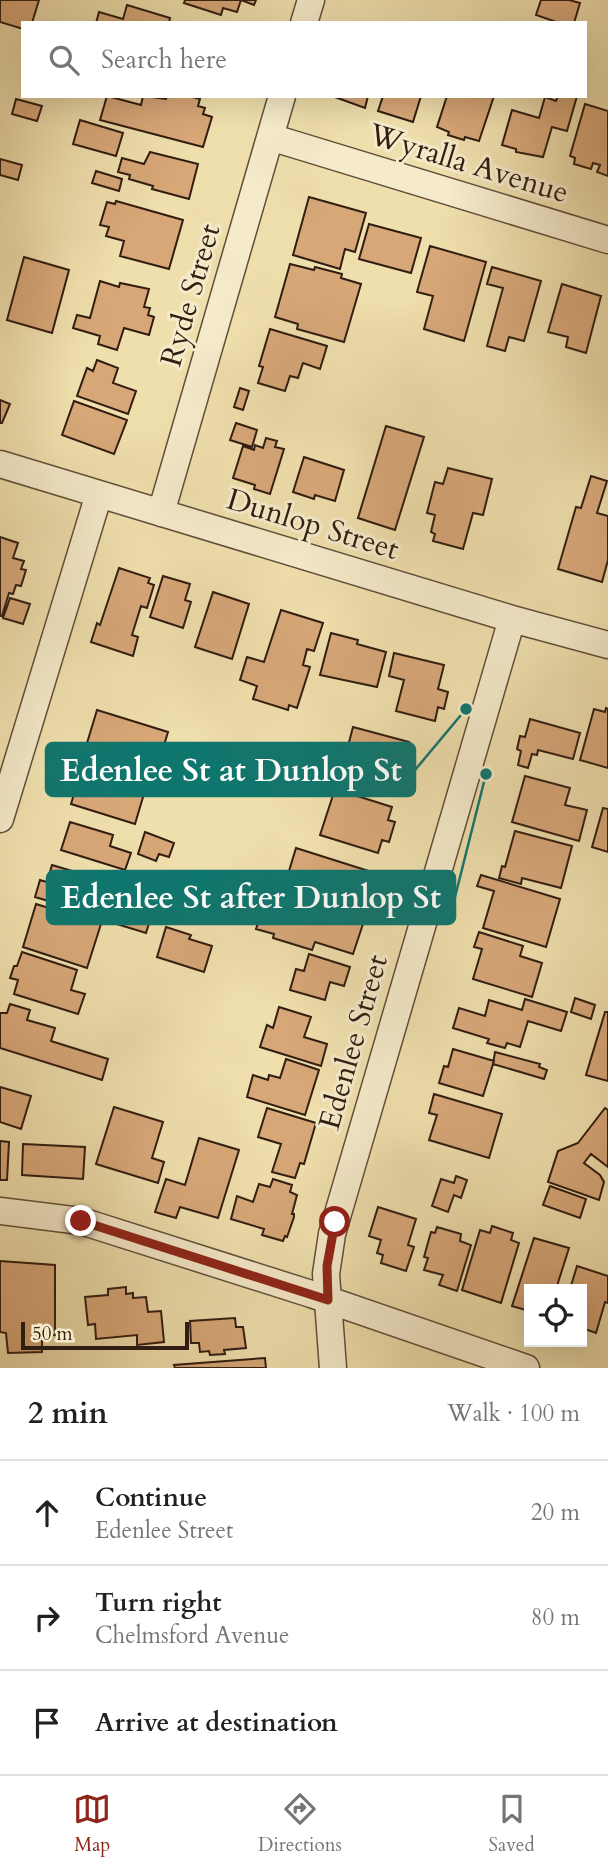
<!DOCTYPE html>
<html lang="en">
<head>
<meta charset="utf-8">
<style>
	body { margin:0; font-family:Cardo,serif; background:#f2f2f2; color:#202124 }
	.controls { position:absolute; right:21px; bottom:21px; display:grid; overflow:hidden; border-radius:0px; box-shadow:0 7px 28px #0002 }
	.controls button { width:63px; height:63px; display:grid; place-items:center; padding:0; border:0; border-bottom:2px solid #e0e0e0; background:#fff; color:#202124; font:35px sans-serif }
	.scale { position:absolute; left:21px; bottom:18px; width:168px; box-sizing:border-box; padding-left:7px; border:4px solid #311d11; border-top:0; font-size:19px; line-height:24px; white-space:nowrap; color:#311d11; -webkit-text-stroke:5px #f5eaca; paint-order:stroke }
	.stop { position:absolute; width:21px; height:21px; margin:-16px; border:5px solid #8f2418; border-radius:50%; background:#fff }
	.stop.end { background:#8f2418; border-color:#fff; box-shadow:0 2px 7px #0008 }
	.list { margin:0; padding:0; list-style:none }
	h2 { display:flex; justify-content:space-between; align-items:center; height:91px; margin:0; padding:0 28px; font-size:30px }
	h2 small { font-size:23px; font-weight:400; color:#757577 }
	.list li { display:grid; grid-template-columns:46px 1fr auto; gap:21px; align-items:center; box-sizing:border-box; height:105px; padding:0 28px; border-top:2px solid #e0e0e0 }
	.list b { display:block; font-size:26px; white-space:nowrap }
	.list p { margin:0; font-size:23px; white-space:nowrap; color:#757577 }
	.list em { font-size:23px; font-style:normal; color:#757577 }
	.icon { flex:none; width:38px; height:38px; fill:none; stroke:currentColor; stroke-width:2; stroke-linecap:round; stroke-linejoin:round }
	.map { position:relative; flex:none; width:608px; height:1368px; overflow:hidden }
	.search { position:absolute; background:#fff; box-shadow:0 7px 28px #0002; left:21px; right:21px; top:21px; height:77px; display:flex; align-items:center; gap:18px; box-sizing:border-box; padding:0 24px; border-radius:0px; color:#757577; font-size:26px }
	.sheet { height:406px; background:#fff }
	nav { display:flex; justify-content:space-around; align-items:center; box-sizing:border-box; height:98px; border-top:2px solid #e0e0e0; background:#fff; font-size:19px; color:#757577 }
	nav a { display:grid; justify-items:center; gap:4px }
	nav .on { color:#8f2418 }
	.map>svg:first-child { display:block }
</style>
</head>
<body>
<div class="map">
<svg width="608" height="1368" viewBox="0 0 608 1368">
	<rect width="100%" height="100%" fill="#efdfad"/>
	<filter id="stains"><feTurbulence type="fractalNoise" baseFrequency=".00286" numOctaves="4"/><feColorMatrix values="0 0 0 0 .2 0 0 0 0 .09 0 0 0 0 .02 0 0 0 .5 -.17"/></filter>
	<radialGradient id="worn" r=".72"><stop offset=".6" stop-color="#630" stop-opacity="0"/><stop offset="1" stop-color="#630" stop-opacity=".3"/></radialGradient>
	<path fill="#d7a778" stroke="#311d11" stroke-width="2" d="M0,0H39L32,23H23V29L0,22Z
		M185,0H256L254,5L241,0L237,12L223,8L221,15L184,3Z
		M541,0H569L580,3L574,23H559L536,15Z
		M127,5L170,18L169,23H96L99,12L123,19Z
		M107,96L141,105L143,96L166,99L167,96H189L200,99L198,106L205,108L203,114L212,117L203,147L100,120Z
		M332,96H368L365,108Z
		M383,96H421L413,122L378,111Z
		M447,96H494L479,141L465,137L464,140L448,135L449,132L437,127Z
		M558,96H577L567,131L552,127L543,157L516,152V149L502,145L512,110L539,118L545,97L556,101Z
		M16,99L42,106L37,121L12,114Z
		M585,104L608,111V176L597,172L600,165L593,163L591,169L574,164L575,158L570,156Z
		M80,120L123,133L116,156L73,144Z
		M150,152L198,164L189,199L152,189L153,186L129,179L130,175L118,172L122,158L144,164Z
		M0,159L22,165L18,180L0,175Z
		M96,171L122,179L119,191L92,183Z
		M309,197L366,213L355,252L345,249L340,269L293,255Z
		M116,201L183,220L169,269L120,256L124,241L106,236L109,227L100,225L107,202L115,204Z
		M369,224L421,238L411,273L359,259Z
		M430,246L486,262L464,341L424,329L433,296L417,292Z
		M24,257L69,270L52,333L7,320Z
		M290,264L314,270L315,267L342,274L341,278L361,284L344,342L297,329L298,324L275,317Z
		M492,267L541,281L524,341L509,337L505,351L487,346L503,288L487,284Z
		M100,281L119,287L120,283L149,289L144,307L150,308L148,315L154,317L149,335L124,328L117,350L98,344L100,336L73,328L77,315L90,318Z
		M562,284L601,296L586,353L566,347L568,337L548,332Z
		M270,329L327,346L320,369L303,363L298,378L290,376L285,391L258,383L263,367L259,366Z
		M97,360L118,368L113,383L136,391L128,414L77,396L87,368L93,371Z
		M240,388L249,391L243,410L234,407Z
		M0,400L10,404L2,423H0Z
		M74,401L127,420L114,454L62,435Z
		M236,423L257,430L252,447L230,440Z
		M386,426L424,437L395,530L358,518Z
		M266,438L277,441L275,447L284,449L270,494L254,489L255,485L233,478L243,446L254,450L255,445L263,448Z
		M304,457L344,470L335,501L315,495L314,499L293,492Z
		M448,468L492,479L483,515L473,513L463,549L433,541L435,534L431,532L435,515L427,513L435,482L443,484Z
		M591,476L607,481L597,513L608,516V560L602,582L558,569L576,507L581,508Z
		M0,537L18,543L13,558L24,561L21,569L26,570L21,586L16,585L13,594L9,593L2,616H0Z
		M119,568L150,578L148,583L154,585L147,608L141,606L132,635L138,637L133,656L91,642L97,623L100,625Z
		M163,576L190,584L185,600L191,602L183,628L150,617Z
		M213,592L249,604L232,659L195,647Z
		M10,598L30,604L23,624L3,618Z
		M281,610L323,623L314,651L307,649L303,665L310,667L297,708L289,705L288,710L253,699L257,686L240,680L247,657L264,662Z
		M331,633L358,640L357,644L386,652L377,687L320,675Z
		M394,653L444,665L438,689L448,692L444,709L438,707L435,721L396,711L404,680L389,676Z
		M606,708L608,709V768L580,760L594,709L605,712Z
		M97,710L168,732L155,775L84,753Z
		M530,719L580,733L573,759L538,750L537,755L532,754L528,768L518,765L521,751L517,749L520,736L525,737Z
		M353,727L409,742L405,756L414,758L408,782L399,779L396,791L340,777Z
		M85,757L149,777L135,824L71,804Z
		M525,776L570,788L565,805L587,810L579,841L512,822Z
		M335,789L392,807L388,820L395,822L389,842L382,840L378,853L320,835Z
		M603,808L608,809V852L592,847Z
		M70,822L113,835L110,846L131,853L125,870L61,850Z
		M515,831L572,846L561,888L522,878L521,884L499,878L502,866L505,867Z
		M145,832L174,843L169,857L159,854L156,861L138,854Z
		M296,848L378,874L367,909L285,884Z
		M52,865L92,877L82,911L35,897L40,880L47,882Z
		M119,874L157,886L148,913L152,914L146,933L94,917L100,898L110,901Z
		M481,875L560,899L546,947L483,928L494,891L477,886Z
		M288,890L366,915L353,954L315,942L312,950L273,938L274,934L256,929L262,911L279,917Z
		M36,904L101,924L87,968L23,947Z
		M166,927L191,935L189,939L212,946L204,972L157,957Z
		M479,932L523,946L520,956L542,963L532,997L473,979L482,949L474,947Z
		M22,952L77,970L71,990L85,994L78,1014L14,994L18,980L10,978L14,966H17Z
		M309,954L350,967L344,986L330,982L325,1000L290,990L296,969L304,971Z
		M575,998L595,1005L591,1019L571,1012Z
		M525,999L567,1012L561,1031L528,1021L520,1047L507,1043L505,1048L487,1043L489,1039L453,1028L459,1008L485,1016L489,1000L522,1010Z
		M10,1004L30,1010L27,1020L55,1028L51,1041L108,1059L102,1080L0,1048V1013H7Z
		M279,1007L311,1017L304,1037L327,1044L321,1066L260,1047L267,1025L273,1028Z
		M605,1012H608V1081L586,1075Z
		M453,1049L494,1061L483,1096L439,1083L444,1066L448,1067Z
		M495,1052L540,1064L539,1067L547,1070L544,1079L493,1064Z
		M286,1059L319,1070L305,1115L247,1097L253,1075L268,1080L269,1075L280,1078Z
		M0,1087L31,1096L21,1129L0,1122Z
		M434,1094L502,1114L489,1158L429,1140L437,1115L429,1113Z
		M114,1107L163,1122L152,1158L164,1162L158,1183L96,1164Z
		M267,1108L316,1123L304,1164L300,1163L295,1178L272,1172L281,1144L258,1137Z
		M605,1108L608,1110V1167L591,1154L584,1163L600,1175L604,1182L599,1200L548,1182L558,1151L578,1143Z
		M199,1138L239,1150L218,1218L180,1207L176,1218L155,1212L166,1179L185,1185Z
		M0,1141L9,1142L7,1180H0Z
		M23,1144L85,1147L83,1179L22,1175Z
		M456,1176L467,1180L461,1198L454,1195L448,1212L432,1206L441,1179L454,1183Z
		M273,1179L292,1185L290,1192L297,1195L292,1214H294V1217L287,1237L285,1236L283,1241L262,1235L264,1229L231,1219L237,1196L253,1202L259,1184L270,1187Z
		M550,1186L586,1199L580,1218L543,1205Z
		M378,1207L416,1219L408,1245L414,1247L406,1271L381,1263L383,1255L377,1253L381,1240L369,1236Z
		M492,1226L513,1233L511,1240L519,1243L501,1303L462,1290L480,1230L490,1233Z
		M437,1227L461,1234L460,1241L471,1245L457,1291L439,1285L443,1275L424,1270L428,1258L424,1257L431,1232L435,1233Z
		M534,1238L569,1248L556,1289H529V1311L512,1306Z
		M0,1261L55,1265V1335L42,1336V1352L8,1353L6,1333L0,1332Z
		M577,1266L608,1276V1303L605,1302L596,1333L582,1328V1289H570Z
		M126,1287V1294L133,1293V1298L146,1297L148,1312L161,1311L164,1342L137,1345V1335L96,1339L95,1324L88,1325L85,1297L108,1295V1289Z
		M235,1318L236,1327H243L246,1348L224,1350L225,1354L210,1355L209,1351L200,1352L199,1343H191L190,1321Z
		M265,1358L266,1368H175L174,1365Z"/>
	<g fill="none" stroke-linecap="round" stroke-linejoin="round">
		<defs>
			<path id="minor" d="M304,23L311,0
				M270,137L608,240
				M0,464L512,619L608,645
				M161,513L282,96
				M0,819L99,494
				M0,1211L81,1221L311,1294L526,1368
				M333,1368L326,1274L332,1234L512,619"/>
		</defs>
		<use href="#minor" stroke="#604e38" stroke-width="29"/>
		<use href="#minor" stroke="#f5eaca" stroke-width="26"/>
	</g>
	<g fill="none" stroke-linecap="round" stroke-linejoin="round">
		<path stroke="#8f2418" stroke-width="9" d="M81,1221L328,1300L327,1266L335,1222"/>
	</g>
	<g text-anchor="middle" stroke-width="6" stroke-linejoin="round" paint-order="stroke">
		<g font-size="30" fill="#311d11" stroke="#f5eaca">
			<text transform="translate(469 163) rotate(17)" y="10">Wyralla Avenue</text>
			<text transform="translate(190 295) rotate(-74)" y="10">Ryde Street</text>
			<text transform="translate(313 524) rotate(17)" y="10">Dunlop Street</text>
			<text transform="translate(353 1042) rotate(-74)" y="10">Edenlee Street</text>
		</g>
	</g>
	<path fill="none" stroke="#0f766e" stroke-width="2.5" d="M466 709L415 770M486 774L455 897"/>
	<g fill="#0f766e" stroke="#f5eaca" stroke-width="2.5">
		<circle cx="466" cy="709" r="7"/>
		<circle cx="486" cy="774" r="7"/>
	</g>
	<g fill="#0f766e" stroke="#0f766e" stroke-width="2.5">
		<rect x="46" y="743" width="369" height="53" rx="7"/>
		<rect x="47" y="871" width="408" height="53" rx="7"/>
	</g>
	<g font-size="32" text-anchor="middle" font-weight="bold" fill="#fff">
		<text x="231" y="781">Edenlee St at Dunlop St</text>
		<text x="251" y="908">Edenlee St after Dunlop St</text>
	</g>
	<rect width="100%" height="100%" filter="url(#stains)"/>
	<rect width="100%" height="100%" fill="url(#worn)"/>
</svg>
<div class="controls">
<button><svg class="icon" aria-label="locate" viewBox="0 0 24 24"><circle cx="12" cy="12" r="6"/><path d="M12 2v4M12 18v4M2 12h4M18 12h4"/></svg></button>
</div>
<div class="scale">50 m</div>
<div class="stop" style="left:335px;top:1222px"></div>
<div class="stop end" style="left:81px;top:1221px"></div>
<div class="search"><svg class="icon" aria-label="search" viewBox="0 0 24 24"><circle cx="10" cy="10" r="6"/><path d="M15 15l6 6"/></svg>Search here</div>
</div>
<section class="sheet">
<h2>2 min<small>Walk · 100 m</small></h2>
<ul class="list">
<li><svg class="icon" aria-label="ahead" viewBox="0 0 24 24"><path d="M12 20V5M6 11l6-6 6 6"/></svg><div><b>Continue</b><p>Edenlee Street</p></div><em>20 m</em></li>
<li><svg class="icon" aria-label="right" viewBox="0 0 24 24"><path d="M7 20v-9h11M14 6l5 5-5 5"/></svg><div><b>Turn right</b><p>Chelmsford Avenue</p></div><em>80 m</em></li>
<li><svg class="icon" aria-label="arrive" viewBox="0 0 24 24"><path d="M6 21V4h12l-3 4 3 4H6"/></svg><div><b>Arrive at destination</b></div></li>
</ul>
</section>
<nav>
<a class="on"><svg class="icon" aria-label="map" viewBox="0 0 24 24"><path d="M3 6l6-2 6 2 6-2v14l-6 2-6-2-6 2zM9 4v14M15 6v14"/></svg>Map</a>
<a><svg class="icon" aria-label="directions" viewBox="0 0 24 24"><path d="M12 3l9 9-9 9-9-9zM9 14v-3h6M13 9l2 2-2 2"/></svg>Directions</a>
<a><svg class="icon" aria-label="saved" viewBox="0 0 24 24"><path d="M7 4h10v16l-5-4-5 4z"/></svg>Saved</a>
</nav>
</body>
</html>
